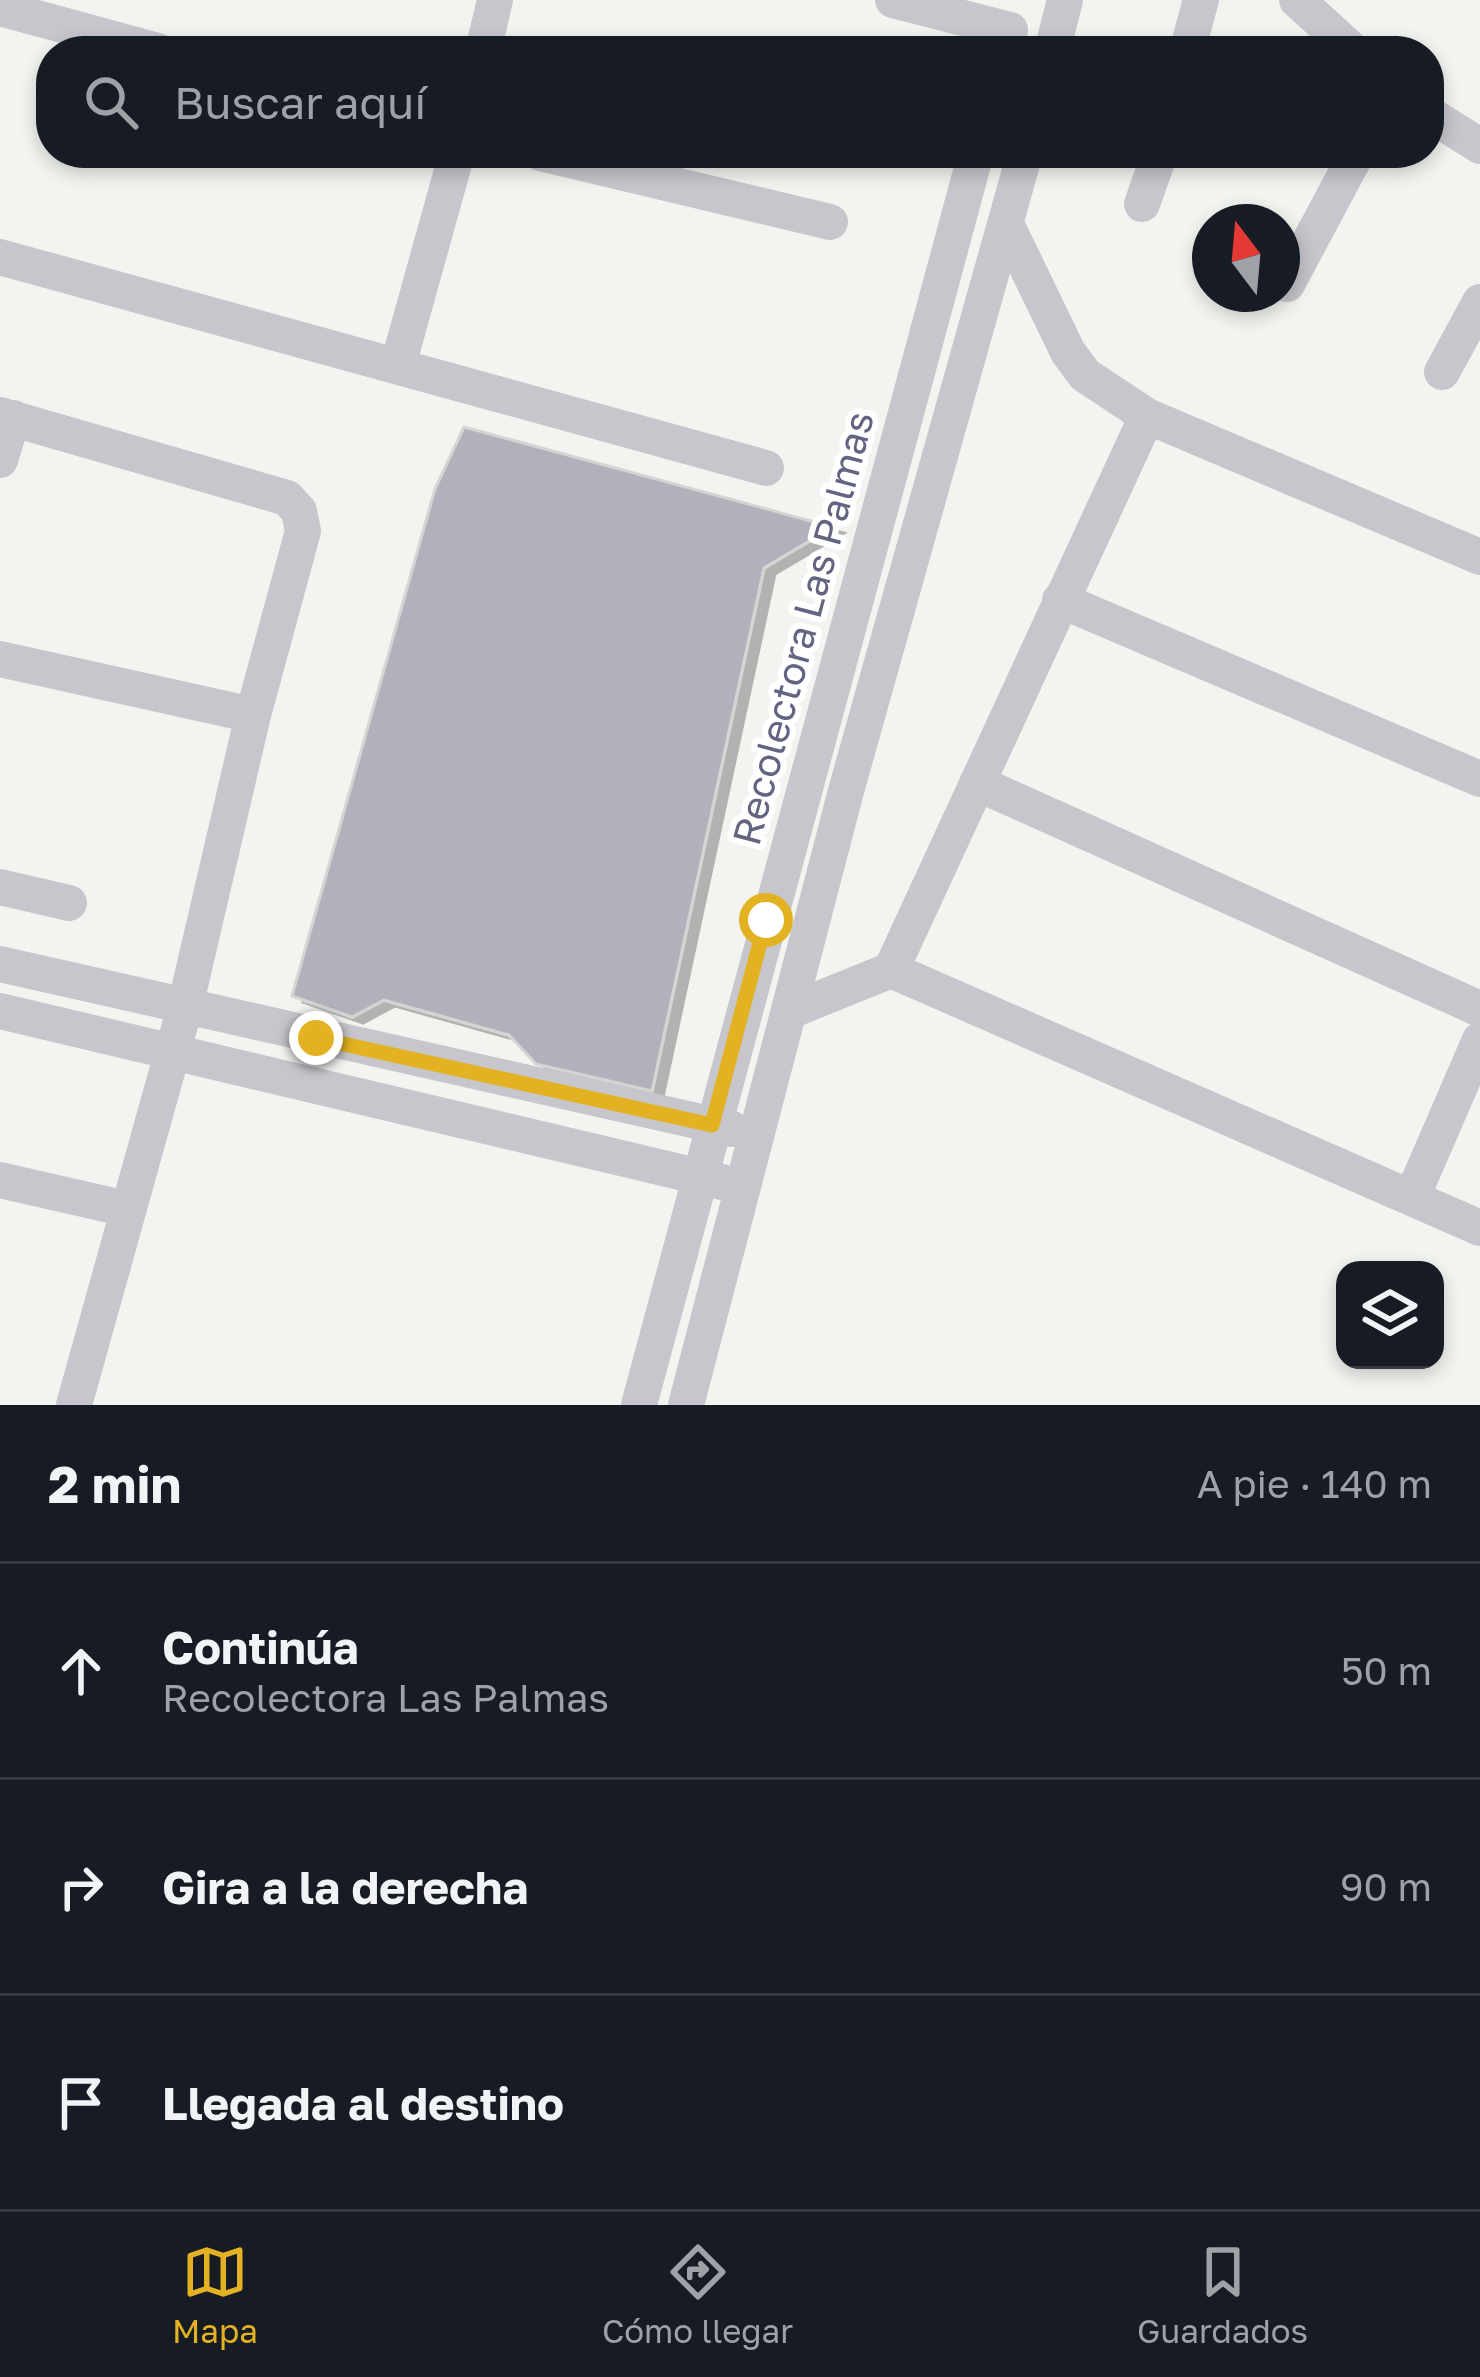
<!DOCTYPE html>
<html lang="es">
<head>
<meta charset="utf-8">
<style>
	body { margin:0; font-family:"Golos Text",sans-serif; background:#242831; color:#f1f3f6 }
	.controls { position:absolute; right:36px; bottom:36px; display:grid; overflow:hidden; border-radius:24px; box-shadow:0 6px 18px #0003 }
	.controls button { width:108px; height:108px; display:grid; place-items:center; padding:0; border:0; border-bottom:3px solid #363941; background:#171b24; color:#f1f3f6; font:60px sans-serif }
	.compass { position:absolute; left:1192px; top:204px; width:108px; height:108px; border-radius:50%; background:#171b24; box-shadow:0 6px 18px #0003; rotate:344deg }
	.stop { position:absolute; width:36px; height:36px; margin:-27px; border:9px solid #e2b222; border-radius:50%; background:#fff }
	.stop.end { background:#e2b222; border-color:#fff; box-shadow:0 3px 12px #0008 }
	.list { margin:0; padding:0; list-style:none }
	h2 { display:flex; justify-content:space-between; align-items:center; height:156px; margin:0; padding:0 48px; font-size:51px }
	h2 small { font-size:39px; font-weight:400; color:#9ea1a6 }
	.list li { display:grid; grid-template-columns:78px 1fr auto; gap:36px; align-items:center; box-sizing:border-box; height:216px; padding:0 48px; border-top:3px solid #363941 }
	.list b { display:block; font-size:45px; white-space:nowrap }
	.list p { margin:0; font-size:39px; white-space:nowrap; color:#9ea1a6 }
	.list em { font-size:39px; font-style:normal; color:#9ea1a6 }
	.icon { flex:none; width:66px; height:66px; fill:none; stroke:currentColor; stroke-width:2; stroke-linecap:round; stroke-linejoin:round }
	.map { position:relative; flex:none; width:1480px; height:1405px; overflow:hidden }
	.search { position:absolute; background:#171b24; box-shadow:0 6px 18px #0003; left:36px; right:36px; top:36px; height:132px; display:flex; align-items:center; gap:30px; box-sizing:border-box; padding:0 42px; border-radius:48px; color:#9ea1a6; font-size:45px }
	.sheet { height:804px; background:#171b24 }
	nav { display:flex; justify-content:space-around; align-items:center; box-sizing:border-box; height:168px; border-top:3px solid #363941; background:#171b24; font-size:33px; color:#9ea1a6 }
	nav a { display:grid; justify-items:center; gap:6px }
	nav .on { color:#e2b222 }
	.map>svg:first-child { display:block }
</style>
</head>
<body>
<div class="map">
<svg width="1480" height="1405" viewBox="0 0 1480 1405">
	<defs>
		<filter id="shadow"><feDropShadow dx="11" dy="6" stdDeviation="0" flood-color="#0004"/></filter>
	</defs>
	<rect width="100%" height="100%" fill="#f2f4f0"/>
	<path fill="#b0b1bb" stroke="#d4d5d3" stroke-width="3" filter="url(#shadow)" d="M464,427L833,527L764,568L652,1091L536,1064L509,1035L384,1000L352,1017L292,996L435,489Z"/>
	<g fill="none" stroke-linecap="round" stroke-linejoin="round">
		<path stroke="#c6c6cc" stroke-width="36" d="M893,0L1010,30
			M1297,0L1353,51
			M0,8L158,51
			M483,51L495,0
			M1052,51L1065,0
			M1187,51L1201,0
			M1429,114L1480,146
			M540,153L830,222
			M1142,204L1160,153
			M1007,226L1068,352L1085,375L1147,416L1480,557
			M0,257L766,468
			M1287,284L1357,153
			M398,365L457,153
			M1442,372L1480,302
			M0,415L287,498L299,511L303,531L253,715L185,1007L74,1405
			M0,460L13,418
			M1060,600L1480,779
			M0,659L253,715
			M977,783L1480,1009
			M0,887L69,903
			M0,964L732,1129
			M891,970L1480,1228
			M0,1011L722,1182
			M790,1011L891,970L1147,416
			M0,1180L127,1209
			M1412,1197L1480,1040
			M639,1405L976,153
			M686,1405L846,791L1025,153"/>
	</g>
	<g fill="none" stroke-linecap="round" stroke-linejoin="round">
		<path stroke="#e2b222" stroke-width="15" d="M316,1038L712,1125L766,920"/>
	</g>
	<g text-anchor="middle" stroke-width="12" stroke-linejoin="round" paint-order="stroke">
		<g font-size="39" fill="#636481" stroke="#fff">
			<text transform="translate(803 628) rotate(-75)" y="14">Recolectora Las Palmas</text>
		</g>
	</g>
</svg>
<div class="controls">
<button><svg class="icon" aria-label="layers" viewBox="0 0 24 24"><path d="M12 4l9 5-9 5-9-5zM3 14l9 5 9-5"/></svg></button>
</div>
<svg class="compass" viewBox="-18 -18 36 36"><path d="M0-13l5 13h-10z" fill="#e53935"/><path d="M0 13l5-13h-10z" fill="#9ea1a6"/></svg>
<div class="stop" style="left:766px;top:920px"></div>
<div class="stop end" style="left:316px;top:1038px"></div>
<div class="search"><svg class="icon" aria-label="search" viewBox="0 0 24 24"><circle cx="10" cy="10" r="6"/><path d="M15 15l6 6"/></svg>Buscar aquí</div>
</div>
<section class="sheet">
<h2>2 min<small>A pie · 140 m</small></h2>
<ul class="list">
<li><svg class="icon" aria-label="ahead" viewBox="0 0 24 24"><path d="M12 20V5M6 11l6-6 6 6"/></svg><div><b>Continúa</b><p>Recolectora Las Palmas</p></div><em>50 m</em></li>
<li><svg class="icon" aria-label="right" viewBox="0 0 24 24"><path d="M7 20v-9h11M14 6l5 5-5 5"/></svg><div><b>Gira a la derecha</b></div><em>90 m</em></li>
<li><svg class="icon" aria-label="arrive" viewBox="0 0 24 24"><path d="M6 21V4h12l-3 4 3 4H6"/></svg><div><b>Llegada al destino</b></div></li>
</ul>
</section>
<nav>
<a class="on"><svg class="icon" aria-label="map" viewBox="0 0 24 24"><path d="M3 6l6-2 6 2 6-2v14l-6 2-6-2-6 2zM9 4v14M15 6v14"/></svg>Mapa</a>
<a><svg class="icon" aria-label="directions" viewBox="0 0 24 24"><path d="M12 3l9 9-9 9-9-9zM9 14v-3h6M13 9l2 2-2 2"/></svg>Cómo llegar</a>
<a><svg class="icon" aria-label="saved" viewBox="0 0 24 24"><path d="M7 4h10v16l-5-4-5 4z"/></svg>Guardados</a>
</nav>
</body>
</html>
